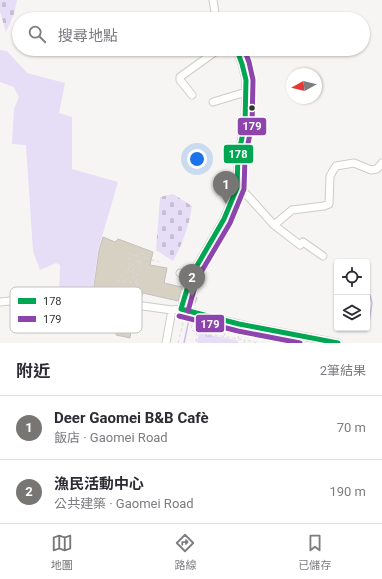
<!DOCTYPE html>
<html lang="zh-TW">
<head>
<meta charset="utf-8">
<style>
	body { margin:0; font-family:Roboto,"Noto Sans TC",sans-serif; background:#f7f7f7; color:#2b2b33 }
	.controls { position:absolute; right:12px; bottom:12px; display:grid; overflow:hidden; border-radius:4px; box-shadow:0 1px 3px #0004 }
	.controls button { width:36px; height:36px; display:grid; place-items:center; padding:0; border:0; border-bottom:1px solid #e1e1e2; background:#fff; color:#2b2b33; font:20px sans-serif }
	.compass { position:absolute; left:286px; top:68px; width:36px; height:36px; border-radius:50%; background:#fff; box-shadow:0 1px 3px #0004; rotate:262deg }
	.you { position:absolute; left:197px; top:159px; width:14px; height:14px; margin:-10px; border:3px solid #fff; border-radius:50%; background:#1a73e8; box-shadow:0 0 0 6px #1a73e833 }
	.badge { display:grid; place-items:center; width:26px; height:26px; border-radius:50%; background:#777674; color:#fff; font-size:13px; font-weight:700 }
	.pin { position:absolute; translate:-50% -33px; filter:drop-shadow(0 1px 2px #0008) }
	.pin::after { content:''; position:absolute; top:21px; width:14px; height:12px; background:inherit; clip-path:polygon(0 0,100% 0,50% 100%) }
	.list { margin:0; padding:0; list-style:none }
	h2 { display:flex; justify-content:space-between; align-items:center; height:52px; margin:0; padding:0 16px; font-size:17px }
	h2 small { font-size:13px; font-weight:400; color:#7c7c81 }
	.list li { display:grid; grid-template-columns:26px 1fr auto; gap:12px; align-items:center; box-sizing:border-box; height:64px; padding:0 16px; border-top:1px solid #e1e1e2 }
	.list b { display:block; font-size:15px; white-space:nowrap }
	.list p { margin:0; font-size:13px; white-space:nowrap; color:#7c7c81 }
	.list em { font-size:13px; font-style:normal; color:#7c7c81 }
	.icon { flex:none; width:22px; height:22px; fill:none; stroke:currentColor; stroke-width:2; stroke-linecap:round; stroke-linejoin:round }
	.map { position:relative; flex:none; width:382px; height:343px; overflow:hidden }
	.search { position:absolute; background:#fff; box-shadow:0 1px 3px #0004; left:12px; right:12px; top:12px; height:44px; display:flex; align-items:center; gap:10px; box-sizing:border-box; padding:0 14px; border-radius:22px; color:#7c7c81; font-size:15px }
	.sheet { height:180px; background:#fff }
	nav { display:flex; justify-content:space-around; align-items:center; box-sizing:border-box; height:56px; border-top:1px solid #e1e1e2; background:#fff; font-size:11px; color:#7c7c81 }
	nav a { display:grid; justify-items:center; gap:2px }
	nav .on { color:#777674 }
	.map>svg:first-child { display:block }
</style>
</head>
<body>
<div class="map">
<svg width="382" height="343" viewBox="0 0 382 343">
	<defs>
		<pattern id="cemetery-stones" width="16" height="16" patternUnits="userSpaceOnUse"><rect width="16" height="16" fill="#e6ddf6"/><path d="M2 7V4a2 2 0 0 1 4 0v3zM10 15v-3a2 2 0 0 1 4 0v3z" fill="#c6bed3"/></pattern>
		<pattern id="park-tufts" width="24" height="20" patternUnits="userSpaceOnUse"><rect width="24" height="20" fill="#e6ddf6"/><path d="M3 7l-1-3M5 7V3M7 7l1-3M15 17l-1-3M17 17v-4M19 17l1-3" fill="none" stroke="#c6bed3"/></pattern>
	</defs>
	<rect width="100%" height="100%" fill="#f7f5f3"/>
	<path fill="#e6ddf6" d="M0,50L7,51L27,73L65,83L59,113L72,117V169L118,182L98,250L92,295L59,294L60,265L56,263L40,270L33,251L26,145L12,144L14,109L19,97L14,87L0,82Z"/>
	<path fill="url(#cemetery-stones)" d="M0,0H17L14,14L6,32L0,12Z
		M173,194L192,206C189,226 183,243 173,261L156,250L160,197Z"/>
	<path fill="url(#park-tufts)" d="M199,333L237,340L239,343H197Z"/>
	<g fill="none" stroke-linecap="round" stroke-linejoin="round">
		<path stroke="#ccbde8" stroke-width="1.5" d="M367,293L370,295L372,303L369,323
			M184,343L190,315"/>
	</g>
	<path fill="#d7d1c4" stroke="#c2c1bf" d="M103,237L115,242L118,239L153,252L150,265L167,268L164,283L182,287L178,301L143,293L140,301L93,294L99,250Z
		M192,289L197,291L195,296L197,298L195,303L189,301Z
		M119,312L133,314L130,338L116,335Z"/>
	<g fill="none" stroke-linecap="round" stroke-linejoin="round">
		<defs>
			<path id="minor" d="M213,0L216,19
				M192,95L180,80V77L219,49
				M213,102L246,92
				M237,184L274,225L292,210L324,206L329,204L330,176L336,166L354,163L371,170L377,169L382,163
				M274,225L300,245L303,242L323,256
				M180,273L191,276
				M0,302L60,296L91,299L172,310L181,309L212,318L248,326L338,343
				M181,309L191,276L224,219L237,188L238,156L245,124L246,80L242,64L238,53L235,49
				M166,343L172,310"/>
		</defs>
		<use href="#minor" stroke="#cdccca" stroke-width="9"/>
		<path stroke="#dadada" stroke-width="1" stroke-dasharray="3 3" stroke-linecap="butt" d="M137 257a4 4 0 1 1 8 0a4 4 0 1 1-8 0Z
			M146,258L159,262
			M130,266L127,254L138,256
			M132,266L139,261
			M128.5 269a2.5 2.5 0 1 1 5 0a2.5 2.5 0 1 1-5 0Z
			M117,281L136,283L132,271
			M117,281L128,271
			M136,282L141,261
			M132 288a4 4 0 1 1 8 0a4 4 0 1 1-8 0Z
			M193,319L191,330L197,332L196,343
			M194,324L289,343
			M197,332L245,340
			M209,333L211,325
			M224,336L226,327
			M238,339L240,331
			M178,343L184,319L182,318L183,315
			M244,343L245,340L258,343"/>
		<use href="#minor" stroke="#fefefd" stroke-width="7"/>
		<defs>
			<path id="bus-1" d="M181,309L191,276L224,219L237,188L238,156L245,124L246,80L242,64L238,53L235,49
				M181,309L239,324L338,343"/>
			<path id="bus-2" d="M188,311L197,279L230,223L244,189L245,157L252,125L253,80L249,62L244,49
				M179,316L238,331L300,343"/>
		</defs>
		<use href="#bus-1" stroke="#fff" stroke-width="8"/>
		<use href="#bus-2" stroke="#fff" stroke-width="8"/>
		<use href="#bus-1" stroke="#00a651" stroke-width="5"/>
		<use href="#bus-2" stroke="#8e44ad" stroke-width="5"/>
	</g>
	<circle fill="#32322f" stroke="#fff" stroke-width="1.5" cx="252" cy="108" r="3.5"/>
	<rect x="10" y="287" width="132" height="46" rx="6" fill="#fff" stroke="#c2c2c1" stroke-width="1"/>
	<rect x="18" y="298" width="18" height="6" fill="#00a651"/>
	<rect x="18" y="316" width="18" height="6" fill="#8e44ad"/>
	<g font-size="11" fill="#32322f">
		<text x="43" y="305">178</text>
		<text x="43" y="323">179</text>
	</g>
	<g stroke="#fff" stroke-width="1.5">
		<rect x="237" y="117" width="30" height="19" rx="4" fill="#8e44ad"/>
		<rect x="223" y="144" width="31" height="20" rx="4" fill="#00a651"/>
		<rect x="195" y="314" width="30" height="19" rx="4" fill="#8e44ad"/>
	</g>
	<g font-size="11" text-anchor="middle" font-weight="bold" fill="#fff">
		<text x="252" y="130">179</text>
		<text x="238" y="158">178</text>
		<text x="210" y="328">179</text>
	</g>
</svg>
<div class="controls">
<button><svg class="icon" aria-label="locate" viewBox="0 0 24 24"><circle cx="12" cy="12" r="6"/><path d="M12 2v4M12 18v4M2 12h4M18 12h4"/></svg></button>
<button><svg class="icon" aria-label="layers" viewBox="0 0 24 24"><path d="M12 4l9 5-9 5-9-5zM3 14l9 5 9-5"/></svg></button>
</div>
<svg class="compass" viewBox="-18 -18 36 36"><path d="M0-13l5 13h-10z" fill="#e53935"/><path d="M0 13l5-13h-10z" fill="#7c7c81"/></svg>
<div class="you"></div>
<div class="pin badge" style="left:226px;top:204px">1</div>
<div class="pin badge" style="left:192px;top:297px">2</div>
<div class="search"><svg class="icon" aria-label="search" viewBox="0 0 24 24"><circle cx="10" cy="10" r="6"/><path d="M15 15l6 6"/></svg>搜尋地點</div>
</div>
<section class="sheet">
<h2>附近<small>2筆結果</small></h2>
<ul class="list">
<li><span class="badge">1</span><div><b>Deer Gaomei B&amp;B Cafè</b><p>飯店 · Gaomei Road</p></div><em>70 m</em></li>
<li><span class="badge">2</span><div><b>漁民活動中心</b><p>公共建築 · Gaomei Road</p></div><em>190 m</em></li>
</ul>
</section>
<nav>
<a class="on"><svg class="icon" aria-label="map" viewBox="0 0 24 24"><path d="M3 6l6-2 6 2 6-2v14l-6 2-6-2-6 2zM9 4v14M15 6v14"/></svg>地圖</a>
<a><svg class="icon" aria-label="directions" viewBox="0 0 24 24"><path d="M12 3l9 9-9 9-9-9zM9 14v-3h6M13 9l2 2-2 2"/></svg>路線</a>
<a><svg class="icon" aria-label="saved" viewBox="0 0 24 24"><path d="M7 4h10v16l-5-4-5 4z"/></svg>已儲存</a>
</nav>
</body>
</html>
